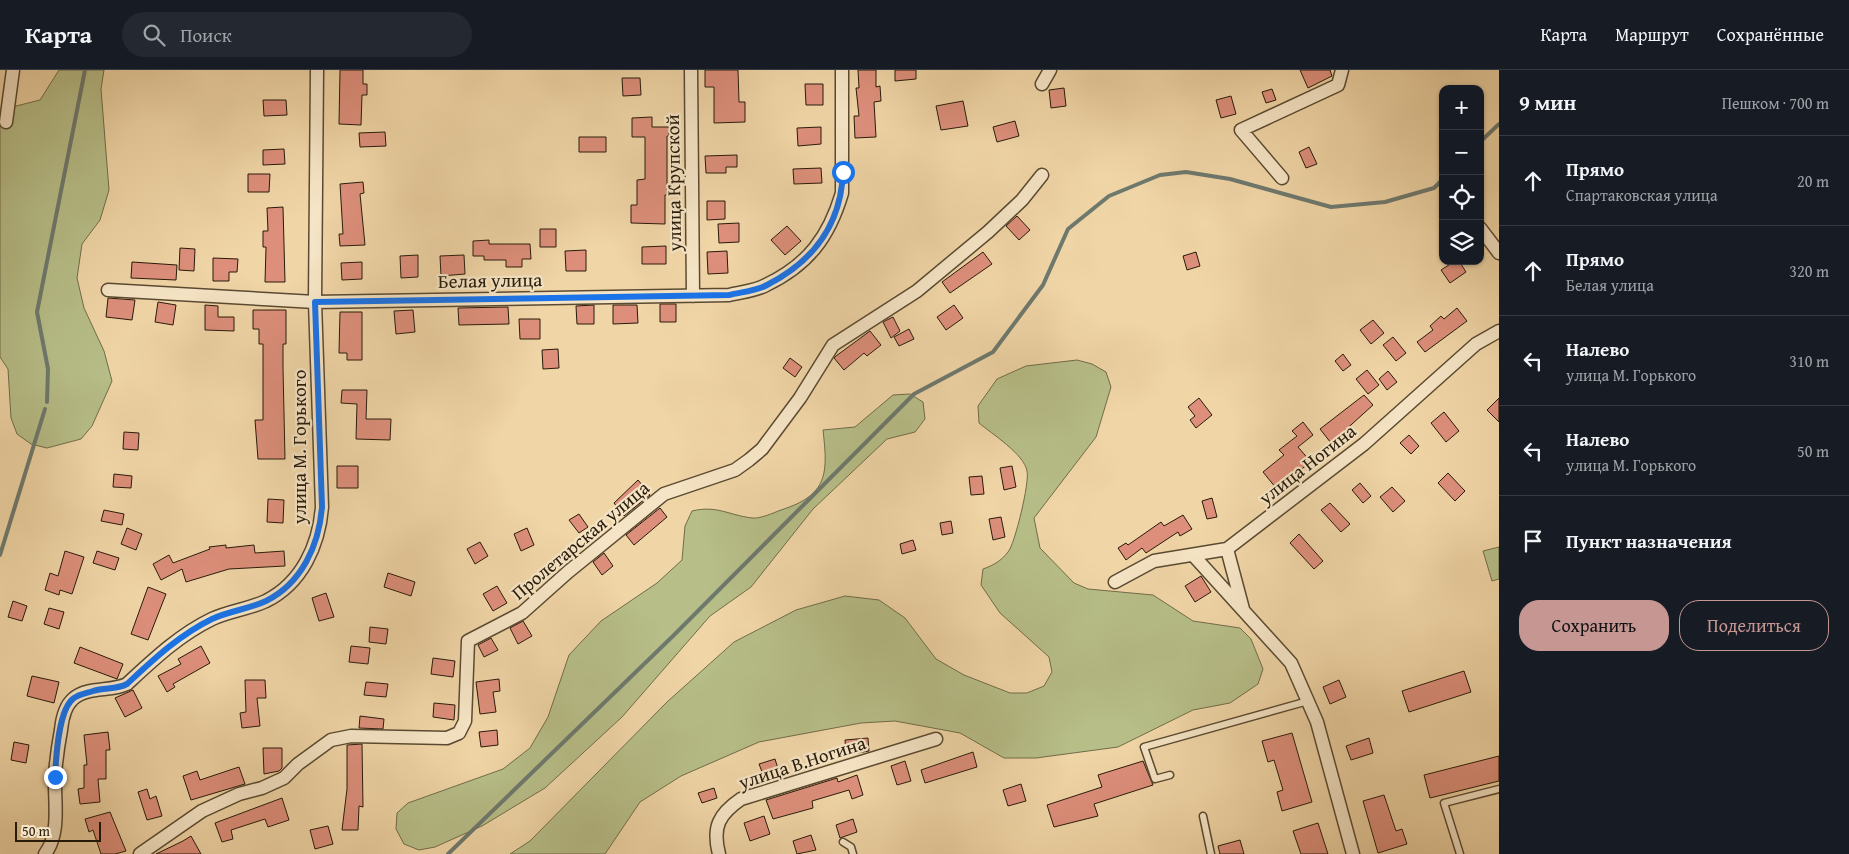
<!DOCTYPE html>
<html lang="ru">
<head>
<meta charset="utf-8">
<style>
	body { margin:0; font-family:"Gentium Book Plus",serif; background:#242831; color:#f1f3f6 }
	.controls { position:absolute; right:15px; top:15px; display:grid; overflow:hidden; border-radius:10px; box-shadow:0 1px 4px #0004 }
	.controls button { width:45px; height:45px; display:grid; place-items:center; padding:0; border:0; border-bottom:1px solid #363941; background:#171b24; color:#f1f3f6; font:25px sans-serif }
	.scale { position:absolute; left:15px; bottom:12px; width:86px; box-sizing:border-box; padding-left:5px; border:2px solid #281b0a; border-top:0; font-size:14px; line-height:18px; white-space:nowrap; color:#281b0a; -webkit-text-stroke:4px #f5e4c5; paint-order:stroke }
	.stop { position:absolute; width:15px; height:15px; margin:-11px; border:4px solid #1a73e8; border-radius:50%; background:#fff }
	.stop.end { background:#1a73e8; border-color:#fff; box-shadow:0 1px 5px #0008 }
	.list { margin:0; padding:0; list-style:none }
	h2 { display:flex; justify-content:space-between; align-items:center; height:65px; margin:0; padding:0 20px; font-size:21px }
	h2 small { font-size:16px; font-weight:400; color:#9ea1a6 }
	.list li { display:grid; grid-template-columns:32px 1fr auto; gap:15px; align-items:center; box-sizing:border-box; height:90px; padding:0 20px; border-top:1px solid #363941 }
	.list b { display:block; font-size:19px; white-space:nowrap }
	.list p { margin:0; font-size:16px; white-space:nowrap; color:#9ea1a6 }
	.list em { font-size:16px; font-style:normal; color:#9ea1a6 }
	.actions { display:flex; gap:10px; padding:15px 20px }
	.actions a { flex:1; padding:11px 0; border:1px solid #c59692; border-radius:20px; text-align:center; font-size:18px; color:#c59692 }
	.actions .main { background:#c59692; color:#111 }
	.icon { flex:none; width:28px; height:28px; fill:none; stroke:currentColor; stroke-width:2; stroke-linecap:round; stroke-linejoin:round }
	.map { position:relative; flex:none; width:1499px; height:784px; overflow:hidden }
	header { display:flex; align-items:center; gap:30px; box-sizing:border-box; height:70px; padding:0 25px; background:#171b24; border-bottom:1px solid #363941 }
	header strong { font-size:24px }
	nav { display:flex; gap:28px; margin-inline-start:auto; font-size:18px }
	.search { width:350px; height:45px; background:#242831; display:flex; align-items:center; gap:12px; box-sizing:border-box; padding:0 18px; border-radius:28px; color:#9ea1a6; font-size:19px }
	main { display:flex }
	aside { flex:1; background:#171b24 }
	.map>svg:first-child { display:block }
</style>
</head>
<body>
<header>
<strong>Карта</strong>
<div class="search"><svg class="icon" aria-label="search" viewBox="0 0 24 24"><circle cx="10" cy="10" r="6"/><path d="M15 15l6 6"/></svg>Поиск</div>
<nav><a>Карта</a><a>Маршрут</a><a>Сохранённые</a></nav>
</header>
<main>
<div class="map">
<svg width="1499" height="784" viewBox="0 0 1499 784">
	<rect width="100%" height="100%" fill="#f0d5a6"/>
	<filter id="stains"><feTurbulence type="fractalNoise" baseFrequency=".004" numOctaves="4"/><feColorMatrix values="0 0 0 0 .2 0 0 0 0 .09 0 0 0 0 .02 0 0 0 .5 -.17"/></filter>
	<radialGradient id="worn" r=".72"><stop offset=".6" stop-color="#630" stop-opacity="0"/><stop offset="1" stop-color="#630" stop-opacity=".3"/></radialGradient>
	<path fill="#b7be88" stroke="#706c49" d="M59,0H104L101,19L109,120L100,150L82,174L77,208L84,238L104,281L112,311L92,356L81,369L47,378L31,374L17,364L11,348L8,299L0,287V40L40,30Z
		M1077,290L1092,294L1106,302L1111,317L1096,367L1034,448L1040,478L1074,513L1088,519L1153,525L1193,551L1240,558L1251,569L1263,599L1258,614L1230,633L1193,640L1118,677L1036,688H1004L960,663L895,651L861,653L759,672L681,706L640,732L605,784H510L530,771L667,632L734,572L796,540L845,526L879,530L905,548L936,589L964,605L1010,623H1027L1044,616L1052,602L1049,587L1000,543L981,515L983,499C994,495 1001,491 1008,482C1015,474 1030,411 1027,401C1024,384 992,364 979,353L978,336L997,309L1026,296Z
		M910,324L923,332L925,349L915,362L887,369L813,439L751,517L710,546L622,647L545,718L482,756L435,777L419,780L404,774L396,759L397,743L408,733L503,699L530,678L548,647L569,585L601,551L657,513L682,490L685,456L692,441C717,435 728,445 752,448C760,449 773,443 781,440C828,425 828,404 823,360L855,357L893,325Z
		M1499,477V509L1492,511L1483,481Z"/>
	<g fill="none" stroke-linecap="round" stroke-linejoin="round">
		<path stroke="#6e796e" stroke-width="4" d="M1480,72L1499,54
			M47,332L48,299L37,242L85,0
			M0,485L45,339
			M448,784L673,566L914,324L993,282L1043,215L1068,159L1109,126L1160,105L1186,102L1230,109L1331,137L1385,132L1434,118L1443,109"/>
	</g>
	<path fill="#dd8f7b" stroke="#281b0a" d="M340,0H363V14H367V25H362L361,55L339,54Z
		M705,0H738L739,32H745V52L714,53V17H705Z
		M858,0H876V17L880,16L881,31L874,32L876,67L855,68L854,46H859L856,18H859Z
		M895,0H916V9L895,11Z
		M1300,0H1330L1332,6L1308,18Z
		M622,8H640L641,25L623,26Z
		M805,14H823V35H806Z
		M1064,18L1066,36L1051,38L1049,20Z
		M1272,19L1276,30L1266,33L1262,22Z
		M1231,26L1236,44L1221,48L1216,30Z
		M263,30H286L287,45L264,46Z
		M963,31L968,56L941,60L936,36Z
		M652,47V57H669V66H667V125H665V154L631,153V135H637V110L645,109V67H632V48Z
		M1015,51L1019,66L997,72L993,57Z
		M821,57V74L798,76L797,58Z
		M385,62L386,76L360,77L359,63Z
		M579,67H606V82H579Z
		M1309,77L1317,94L1306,98L1299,82Z
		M284,79L285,94L263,95V80Z
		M737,85V97H726V103H706L705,86Z
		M821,98L822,113L794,114L793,99Z
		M248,104H270L269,122H248Z
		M363,112L364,123L360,124L365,175L340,176L339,164H343L340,114Z
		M707,131H725V149L707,150Z
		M283,137L285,212H265L266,177H263V161H268L267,138Z
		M1017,146L1030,160L1019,170L1006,156Z
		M739,153V172L719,173L718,154Z
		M787,156L801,171L785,185L771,170Z
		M540,159H556V177H540Z
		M489,170V174H530L531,189H522V197H506V190H484V186H473V171Z
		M666,176V194H642V177Z
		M180,178L195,179L194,201L179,200Z
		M586,180V201H566L565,181Z
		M727,181L728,203L708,204L707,182Z
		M983,182L992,194L950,223L942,212Z
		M1196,182L1200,196L1187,200L1183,186Z
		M418,185V207L401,208L400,186Z
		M464,185L465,204L441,206L440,186Z
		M213,188L238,189L237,202H229V211H213Z
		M1455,191H1459L1466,202L1450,213L1441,200Z
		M132,192L177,195L176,210L131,208Z
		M362,192V209L342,210L341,193Z
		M108,228L135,230L132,250L106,247Z
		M158,232L176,235L173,255L155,252Z
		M660,234H676V252H660Z
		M205,235L218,236V247H234V261L205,260Z
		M594,235V254H577L576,236Z
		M613,235H637L638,253L613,254Z
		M954,235L963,248L946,260L937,247Z
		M508,237L509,254L459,255L458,238Z
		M1457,238L1467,251L1425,282L1417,272L1433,260L1430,256L1441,246L1444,249Z
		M253,240H286V274H283V298L285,389H258L255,350H263V274H259V259H253Z
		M413,240L415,262L396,264L394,241Z
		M340,242H362V290H347V283H339Z
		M893,247L900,261L891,268L883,252Z
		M519,249H540V269H520Z
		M1373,250L1384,263L1371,274L1360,260Z
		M909,259L914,269L899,276L894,267Z
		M870,261L881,275L867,286L864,283L844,300L834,288L836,286Z
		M1393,267L1406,283L1396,291L1383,275Z
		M558,279L559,298L543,299L542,280Z
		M1343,284L1351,295L1343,301L1335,291Z
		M790,288L802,297L795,307L783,298Z
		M1367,300L1379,315L1368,324L1356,309Z
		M1388,301L1397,312L1387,320L1379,309Z
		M342,320H367L366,349H391L390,370L356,369L357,334L341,333Z
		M1364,325L1373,335L1331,373L1320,359Z
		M1199,328L1212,345L1196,358L1190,350L1195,346L1188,337Z
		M1499,328V352L1487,340Z
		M1444,342L1459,361L1446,372L1431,353Z
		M1303,352L1313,365L1298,377L1311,392L1276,418L1263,402L1284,385L1279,380L1297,366L1292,361Z
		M124,362L139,363L138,380L123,379Z
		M1409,365L1419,376L1411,384L1400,373Z
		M337,396H358V418H337Z
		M1012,396L1016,417L1004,420L1000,398Z
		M1448,403L1465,421L1455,431L1438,413Z
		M114,404L132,406L131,418L113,417Z
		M982,406L984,424L971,425L969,407Z
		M638,410L650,425L624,446L614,433Z
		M1360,413L1371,426L1363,433L1352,420Z
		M1392,417L1405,431L1393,442L1380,427Z
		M1212,428L1217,447L1207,449L1202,431Z
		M268,429L284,430L283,453L267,452Z
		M1330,433L1350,454L1341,462L1321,440Z
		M660,438L667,447L634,475L626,465Z
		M104,440L124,444L122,455L101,451Z
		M579,444L588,457L579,463L569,450Z
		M1183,445L1192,459L1180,466L1178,462L1146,483L1142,478L1126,490L1118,478L1126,473L1128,475L1161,452L1164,456Z
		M1001,447L1005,467L993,470L989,449Z
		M951,451L953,463L942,465L940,453Z
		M127,458L142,464L136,480L121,474Z
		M527,458L534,475L521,481L514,464Z
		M1299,464L1323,491L1314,499L1290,473Z
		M913,470L916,480L902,484L900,474Z
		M480,472L488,486L475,494L467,479Z
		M226,475V478L254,475L255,483L284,481L285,496L229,499L186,512L182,499L161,510L153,494L169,485L173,493L210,479L209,477Z
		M65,481L84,487L72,524L60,520L59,525L45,520L50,503L58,506Z
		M97,481L119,488L115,500L93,493Z
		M604,483L613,496L602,505L593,492Z
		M388,503L415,512L411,526L384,517Z
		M1201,506L1211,522L1195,532L1185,516Z
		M497,516L507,533L493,541L483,524Z
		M148,517L166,524L148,570L131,564Z
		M326,523L334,547L319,551L312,528Z
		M13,531L27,536L22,551L8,547Z
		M49,538L64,542L59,559L44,554Z
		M523,551L532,566L518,574L510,558Z
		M370,557L388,559L386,574L369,572Z
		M491,568L498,580L484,587L478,575Z
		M201,576L210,593L173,614L175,617L167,622L158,606L181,594L178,589Z
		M351,576L370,578L368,594L349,592Z
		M80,577L123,594L117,609L74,593Z
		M433,588L455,591L453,607L431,604Z
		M1464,601L1471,622L1409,642L1402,621Z
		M32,606L59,612L54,633L27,626Z
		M499,609L500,621L493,622L496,642L480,644L476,612Z
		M245,610H265L266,628H257L260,656L242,658L240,643L246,642Z
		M1339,610L1346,627L1330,634L1323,617Z
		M366,612L388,614L386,627L364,625Z
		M133,620L142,638L125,647L115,628Z
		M434,633L455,635L454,650L433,647Z
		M360,646L384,649L383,659L359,658Z
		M497,660L498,675L481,677L479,662Z
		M108,662L110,680H106V709H98L100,732L80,734L78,719L84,718V695H87L84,665Z
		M1292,663L1312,732L1282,741L1277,722L1283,720L1274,690L1268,692L1262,671Z
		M868,668L869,681L846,685L845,670Z
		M1369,668L1373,683L1351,690L1346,676Z
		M14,672L29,675L26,693L11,690Z
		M362,674L363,737L359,736L358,760H342L347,719V675Z
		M263,678H282V698L279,701L264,704Z
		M973,682L977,697L925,713L921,700Z
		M1499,686V711L1430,728L1424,705Z
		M775,689L779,702L764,707L759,694Z
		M905,691L911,711L897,715L891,696Z
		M1143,691L1153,715L1094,734L1098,746L1054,757L1047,735L1102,717L1098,705Z
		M239,697L245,714L191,730L183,706L197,701L200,710Z
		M857,705L863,725L852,729L849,720L812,731L813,738L773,749L766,730L837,708L838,712Z
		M1021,714L1026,731L1008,736L1003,720Z
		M714,718L717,728L702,733L698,723Z
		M147,719L150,729L156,726L162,746L147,750L138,722Z
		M1384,725L1396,761L1402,759L1407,774L1378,783L1363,731Z
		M282,728L289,750L268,757L265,749L231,760L233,769L222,772L215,753Z
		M110,742L126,781L115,784H101L93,760L89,762L85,749Z
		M764,746L770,764L750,771L744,753Z
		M853,749L857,762L840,768L836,755Z
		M1318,753L1328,784H1301L1293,761Z
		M328,756L333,774L315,779L310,760Z
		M811,765L816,780L797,784L793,771Z
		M191,766L201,784H156L183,771Z
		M1240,770L1244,784H1220L1218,776Z"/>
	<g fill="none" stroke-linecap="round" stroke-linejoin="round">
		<defs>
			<path id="service" d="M1170,705L1155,709L1144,677L1308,631
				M1203,746L1211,784
				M843,772L851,777L853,784
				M1460,784L1444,733L1499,719"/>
			<path id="minor" d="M691,0L693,226
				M1042,14L1050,0
				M6,52L13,0
				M1282,108L1241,60L1338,15L1342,0
				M1480,158L1499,183
				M108,220L315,232L729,225C741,222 756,221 766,215C808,195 829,167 842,123V0
				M1227,479L1243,539
				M1193,485L1291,593L1317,652L1353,784
				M1115,512L1154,491L1227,479L1364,374L1476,274L1499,261
				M45,784C61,763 54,730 55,706C56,690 58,676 61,660C62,650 64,637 73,629C87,616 111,622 127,614C153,590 179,565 212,549C229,541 249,539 266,531C302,513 319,475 322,437L315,232L317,0
				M140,784L202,741L239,724L262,718L284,708L298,694L331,670L351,666L447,668L459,663L465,651L468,571L522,543L568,502L664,424L735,400L749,390L762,379L800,328L833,275L917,221L988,162L1022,130L1042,105
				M719,784C712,757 719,744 741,729L936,669"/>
		</defs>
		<use href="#service" stroke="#5a4a31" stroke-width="9"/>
		<use href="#minor" stroke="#5a4a31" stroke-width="15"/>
		<use href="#service" stroke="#f5e4c5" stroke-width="6"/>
		<use href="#minor" stroke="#f5e4c5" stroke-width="12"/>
	</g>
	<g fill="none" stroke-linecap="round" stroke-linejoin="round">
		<path stroke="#1a73e8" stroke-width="6" d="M55,707C56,688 58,639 74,628C79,624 87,623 93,621C105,617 116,620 127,614C153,590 179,565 212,549C229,541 249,539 266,531C302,513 319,475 322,437L315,232L729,225C741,222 756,221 767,215C814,191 841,155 843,102"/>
	</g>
	<g text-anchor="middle" stroke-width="4.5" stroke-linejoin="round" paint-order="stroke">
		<g font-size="19" fill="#281b0a" stroke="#f5e4c5">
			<text transform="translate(673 113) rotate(-91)" y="7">улица Крупской</text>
			<text transform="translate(490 210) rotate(-1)" y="7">Белая улица</text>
			<text transform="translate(299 377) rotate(-90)" y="7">улица М. Горького</text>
			<text transform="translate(1307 394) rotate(-38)" y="7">улица Ногина</text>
			<text transform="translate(580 470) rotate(-40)" y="7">Пролетарская улица</text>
			<text transform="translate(802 692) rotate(-18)" y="7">улица В.Ногина</text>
		</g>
	</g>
	<rect width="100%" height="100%" filter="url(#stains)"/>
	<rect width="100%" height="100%" fill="url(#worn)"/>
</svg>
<div class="controls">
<button>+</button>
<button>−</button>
<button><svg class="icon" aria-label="locate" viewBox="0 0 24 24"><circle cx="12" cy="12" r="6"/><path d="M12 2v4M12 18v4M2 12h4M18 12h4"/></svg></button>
<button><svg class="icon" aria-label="layers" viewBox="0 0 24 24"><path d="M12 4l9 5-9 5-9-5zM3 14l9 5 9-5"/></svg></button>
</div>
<div class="scale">50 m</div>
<div class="stop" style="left:843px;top:102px"></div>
<div class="stop end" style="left:55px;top:707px"></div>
</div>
<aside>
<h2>9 мин<small>Пешком · 700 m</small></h2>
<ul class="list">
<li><svg class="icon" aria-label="ahead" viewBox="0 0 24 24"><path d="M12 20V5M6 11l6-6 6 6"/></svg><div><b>Прямо</b><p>Спартаковская улица</p></div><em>20 m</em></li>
<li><svg class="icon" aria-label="ahead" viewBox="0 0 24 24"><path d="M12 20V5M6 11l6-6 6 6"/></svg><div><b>Прямо</b><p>Белая улица</p></div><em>320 m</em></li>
<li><svg class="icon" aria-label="left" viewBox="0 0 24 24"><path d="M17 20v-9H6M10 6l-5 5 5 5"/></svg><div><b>Налево</b><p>улица М. Горького</p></div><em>310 m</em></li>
<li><svg class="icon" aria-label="left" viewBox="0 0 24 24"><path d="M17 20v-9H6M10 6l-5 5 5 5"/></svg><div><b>Налево</b><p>улица М. Горького</p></div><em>50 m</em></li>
<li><svg class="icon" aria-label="arrive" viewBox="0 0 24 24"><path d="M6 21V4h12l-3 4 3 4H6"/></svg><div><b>Пункт назначения</b></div></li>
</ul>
<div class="actions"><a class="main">Сохранить</a><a>Поделиться</a></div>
</aside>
</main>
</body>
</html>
